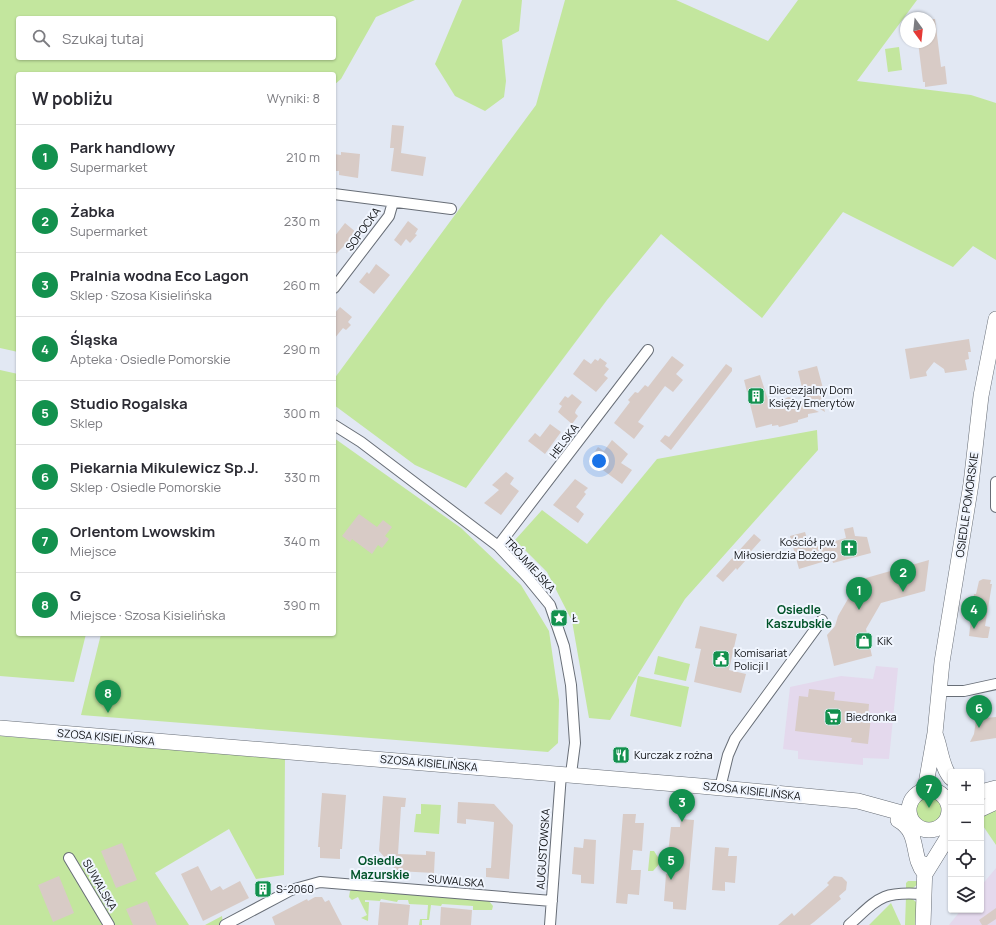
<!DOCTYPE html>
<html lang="pl">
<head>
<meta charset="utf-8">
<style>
	body { margin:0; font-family:Manrope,sans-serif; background:#f7f7f7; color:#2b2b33 }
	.controls { position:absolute; right:12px; bottom:12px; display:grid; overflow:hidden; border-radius:4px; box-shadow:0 1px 3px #0004 }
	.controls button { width:36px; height:36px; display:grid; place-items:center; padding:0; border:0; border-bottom:1px solid #e1e1e2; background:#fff; color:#2b2b33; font:20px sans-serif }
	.compass { position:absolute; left:900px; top:12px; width:36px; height:36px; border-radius:50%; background:#fff; box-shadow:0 1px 3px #0004; rotate:165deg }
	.you { position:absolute; left:599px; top:461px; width:14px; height:14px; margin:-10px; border:3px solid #fff; border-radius:50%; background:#1a73e8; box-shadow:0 0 0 6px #1a73e833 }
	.badge { display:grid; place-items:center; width:26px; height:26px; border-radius:50%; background:#13914e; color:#fff; font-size:13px; font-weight:700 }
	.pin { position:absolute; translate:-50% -33px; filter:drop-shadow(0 1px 2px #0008) }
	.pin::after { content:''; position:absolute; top:21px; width:14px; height:12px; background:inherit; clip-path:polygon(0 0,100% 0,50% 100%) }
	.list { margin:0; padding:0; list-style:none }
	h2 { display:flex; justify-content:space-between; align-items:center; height:52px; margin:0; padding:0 16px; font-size:17px }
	h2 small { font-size:13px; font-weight:400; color:#7c7c81 }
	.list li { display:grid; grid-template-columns:26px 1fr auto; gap:12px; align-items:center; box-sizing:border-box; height:64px; padding:0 16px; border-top:1px solid #e1e1e2 }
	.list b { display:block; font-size:15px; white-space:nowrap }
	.list p { margin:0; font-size:13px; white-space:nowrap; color:#7c7c81 }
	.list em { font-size:13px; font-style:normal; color:#7c7c81 }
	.icon { flex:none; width:22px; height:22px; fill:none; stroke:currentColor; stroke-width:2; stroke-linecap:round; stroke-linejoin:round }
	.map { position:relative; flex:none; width:996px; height:925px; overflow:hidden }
	.search { position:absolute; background:#fff; box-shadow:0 1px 3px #0004; left:16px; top:16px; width:320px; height:44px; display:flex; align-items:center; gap:10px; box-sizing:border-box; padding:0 14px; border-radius:4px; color:#7c7c81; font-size:15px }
	.panel { position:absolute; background:#fff; box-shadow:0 1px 3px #0004; left:16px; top:72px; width:320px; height:564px; border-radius:4px }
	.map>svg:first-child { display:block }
</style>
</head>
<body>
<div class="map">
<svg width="996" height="925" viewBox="0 0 996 925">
	<rect width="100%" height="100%" fill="#e2e8f3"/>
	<path fill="#e4d9ed" d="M876,666L898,668L889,759L863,758V765L798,759V751L783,749L790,687L841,676L873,679Z
		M996,868V925H949L961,910H981V886Z"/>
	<path fill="#c3e69e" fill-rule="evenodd" d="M0,0H415L376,17L341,79L334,85V74H18V352L0,348ZM18,18H334V58H18Z
		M462,0H522L519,31L502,40L506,81L504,97L485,111L455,96L435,64Z
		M565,0H676L768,41L798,0H917L857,81L971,95L996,103V260L973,246L953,267L843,212L762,318L661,234L607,300L466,488L415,465L334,405V379L536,105Z
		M899,47L902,70L888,72L885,49Z
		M0,370L18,374V634H86L74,682L0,676Z
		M817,430L818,450L685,599L610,720L589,718L572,621L547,572L515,540L542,510L587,544L657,459Z
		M334,438L461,528L521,585L549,631L559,700L558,743L548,752L81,715L101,634H334Z
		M658,656L690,664L686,681L654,674Z
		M638,676L689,687L681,727L630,716Z
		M0,736L285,758L284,875L256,879L229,829L155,873L189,925H0Z
		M916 810a13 13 0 1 1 26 0a13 13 0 1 1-26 0Z
		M421,804L441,805L439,834L414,832L416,814H421Z
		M996,807V845L981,823V814Z
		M650,851H654L661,862L653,871H648Z
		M908,881H919V883L913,888L906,889V883Z
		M353,889L485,900L489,901L493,906L492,910H473V906L442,904L441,906L431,905L429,920H422V925H419L420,919H427L428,905L409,904L408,900H398L397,902L381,899L380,901L365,900V902H369L368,921L361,918L367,915L358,897L352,900L349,897L350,891Z
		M906,897H910L916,902L918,925H905Z
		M891,903L901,925H869Z
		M222,916L223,925H205Z"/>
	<path fill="#d8cbc6" d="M930,19H935L941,67L945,66L947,84L925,87V82H923L918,42H930Z
		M392,125L404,126L401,153L426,157L423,176L391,171L394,148H390Z
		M341,152L360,154L358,178L339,175V171H334V154L341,155Z
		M408,221L418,229L415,234L417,235L410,243L406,239L401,246L394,240Z
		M345,223L357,233L348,246L346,244L334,256V237Z
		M376,264L390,275L374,294L359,282L367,272L369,274Z
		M340,307L352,317L348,322L351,325L346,330L343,328L334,339V314Z
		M969,339L971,352H968L969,359L965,360L967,370L945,373L944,369L934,362L926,372L927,376L910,379L905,349Z
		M672,356L684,365L676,374L683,380L673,392L665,386L638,422L644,426L634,439L614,423L630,402L628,400L635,392L638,393L645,385L648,387Z
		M600,358L607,363L605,366L609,369L604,375L608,378L596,392L573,374L584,359L591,364L595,359L598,361Z
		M726,364L732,368V371L671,450L660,441L665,435L669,437Z
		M817,366L824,392H820L825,412L805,400L798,371Z
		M760,375L770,406L782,403L786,398L789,397L819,412L808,414V417L798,420V422L779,427L778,425L772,426V424L756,428L744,380Z
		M572,394L582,402L576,410L575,413L578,416L572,424L558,412L562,406L559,404L565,396L568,398Z
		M550,424L561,432L545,454L528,441L535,433L540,437Z
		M612,440L628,454L621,463L632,470L622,484L589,460L598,447L604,451Z
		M506,472L514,478L510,484L519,491L501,515L484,503L499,490L492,485Z
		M575,479L588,488L584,492L586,494L576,507L584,514L578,523L553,505Z
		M359,514L377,527L383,520L392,527L385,536L389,539L382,548L378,545L372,554L352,539L350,542L342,536Z
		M853,527L855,536L867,537L871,553L833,563L832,559L799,569L790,536L805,532L810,548L846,538L844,529Z
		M754,534L761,540L744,559L746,560L737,570L736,568L723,582L716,576Z
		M929,560L925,591L881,603L866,629L872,656L834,666L827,635L835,626L838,616L859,580Z
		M983,579L991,580L990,584H992L985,626L990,627L988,638H983L969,636L974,594H976L979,581Z
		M700,626L737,634L729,670L746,674L741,693L694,682L701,649L695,648Z
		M809,689L835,692L834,700L869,704L868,717H871L868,744L851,742L852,738L795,731L799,696L808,697Z
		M984,713L985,718L996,717V738L970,742L974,734L976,721L975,715Z
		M322,793L346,795L342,849H340V859L320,858V847H318Z
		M383,796L406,798L405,807H401L398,854L426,855V851L435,852L434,873L397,871L379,851Z
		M458,802L494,804L513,825L509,879L486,877V868H491L494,822L466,819V824L457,823Z
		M623,814H636L635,823H644L642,851L633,850L631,870H641L639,895L628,894L627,904L616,903Z
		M681,819L694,820L686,910L673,909V902L664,901L666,874H675L677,853H668L671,827H680Z
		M584,839L596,840L594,884L581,883V875L572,874L574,847L583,848Z
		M122,843L137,880L116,888L101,851Z
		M715,847L729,848L728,856H737L735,883L725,882V891L712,890Z
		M198,866L211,891L220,886L223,890L240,881L249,898L203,921L181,874Z
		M59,876L74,913L53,922L38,885Z
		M834,876L842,877L847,882L846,890L839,896L841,899L814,922L810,925H778L792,913L794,916L829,885L827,883Z
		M315,897H322L325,902L329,900L342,925H275L272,917L307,899L308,901Z
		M147,901L157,925H133L126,909Z
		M380,902L410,905L408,925H378Z
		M441,907L472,910L471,925H440Z
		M996,908V919L987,925H982L979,920Z"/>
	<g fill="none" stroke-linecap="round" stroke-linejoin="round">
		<defs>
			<path id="street" d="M334,194L451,209
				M334,288L389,216L393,202
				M334,425L361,442L498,546L527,577L550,605L564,646L571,685L575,743L571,774
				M996,482V507
				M498,546L648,350
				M939,691H964L996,684
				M720,788L728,755L735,739L822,620
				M69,858L109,925
				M225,925L291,890L320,882L552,901
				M550,925L561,774
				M849,925C879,898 881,891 923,894"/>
			<path id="secondary" d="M0,728L700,786L858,801L909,815
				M935,734C941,748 941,767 951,778
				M909 810a20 20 0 1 1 40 0a20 20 0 1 1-40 0Z
				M922,791L926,784L935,733L942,662L971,484L981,396L996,319
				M981,792L996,788
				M981,809L996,802
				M898,820C921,833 910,856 925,874
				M925,874L951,832
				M923,925L925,864"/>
		</defs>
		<use href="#street" stroke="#686e77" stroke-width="12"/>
		<use href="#secondary" stroke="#686e77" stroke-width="16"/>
		<use href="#street" stroke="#fff" stroke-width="10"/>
		<use href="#secondary" stroke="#fff" stroke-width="15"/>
	</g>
	<defs>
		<symbol id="building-square" viewBox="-11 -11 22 22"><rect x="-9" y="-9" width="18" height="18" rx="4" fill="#13914e" stroke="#f0f5fe"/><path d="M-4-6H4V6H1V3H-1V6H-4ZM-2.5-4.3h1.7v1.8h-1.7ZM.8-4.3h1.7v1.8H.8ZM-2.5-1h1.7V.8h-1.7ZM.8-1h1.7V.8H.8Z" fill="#fff"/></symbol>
		<symbol id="church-square" viewBox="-11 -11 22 22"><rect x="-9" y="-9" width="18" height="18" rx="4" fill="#13914e" stroke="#f0f5fe"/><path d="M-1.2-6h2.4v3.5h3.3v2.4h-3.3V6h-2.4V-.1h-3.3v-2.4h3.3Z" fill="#fff"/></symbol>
		<symbol id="sight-square" viewBox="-11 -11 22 22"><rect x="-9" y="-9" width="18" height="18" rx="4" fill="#13914e" stroke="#f0f5fe"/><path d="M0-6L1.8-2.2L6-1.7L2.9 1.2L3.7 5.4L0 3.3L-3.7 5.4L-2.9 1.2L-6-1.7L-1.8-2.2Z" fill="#fff"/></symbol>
		<symbol id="shop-square" viewBox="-11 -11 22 22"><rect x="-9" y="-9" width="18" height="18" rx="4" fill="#13914e" stroke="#f0f5fe"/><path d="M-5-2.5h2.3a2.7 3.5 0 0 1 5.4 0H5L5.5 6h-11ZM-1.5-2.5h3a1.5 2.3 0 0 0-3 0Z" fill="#fff"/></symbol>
		<symbol id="civic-square" viewBox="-11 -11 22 22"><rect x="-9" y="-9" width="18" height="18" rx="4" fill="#13914e" stroke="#f0f5fe"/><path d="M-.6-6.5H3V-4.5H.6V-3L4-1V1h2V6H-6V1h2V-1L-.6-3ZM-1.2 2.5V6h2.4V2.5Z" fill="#fff"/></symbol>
		<symbol id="supermarket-square" viewBox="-11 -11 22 22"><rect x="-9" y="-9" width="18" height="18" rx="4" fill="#13914e" stroke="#f0f5fe"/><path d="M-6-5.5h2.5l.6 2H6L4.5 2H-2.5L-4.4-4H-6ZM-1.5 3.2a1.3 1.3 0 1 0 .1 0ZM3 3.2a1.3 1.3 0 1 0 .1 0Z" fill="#fff"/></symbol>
		<symbol id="restaurant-square" viewBox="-11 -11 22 22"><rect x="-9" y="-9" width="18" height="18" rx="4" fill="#13914e" stroke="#f0f5fe"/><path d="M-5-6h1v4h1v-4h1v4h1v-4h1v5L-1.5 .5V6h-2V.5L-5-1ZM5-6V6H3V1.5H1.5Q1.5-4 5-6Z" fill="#fff"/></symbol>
	</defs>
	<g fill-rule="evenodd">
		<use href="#building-square" x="746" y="386" width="20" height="20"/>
		<use href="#church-square" x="839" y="538" width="20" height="20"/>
		<use href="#sight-square" x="549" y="608" width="20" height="20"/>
		<use href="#shop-square" x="854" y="631" width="20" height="20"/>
		<use href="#civic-square" x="711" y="649" width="20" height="20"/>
		<use href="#supermarket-square" x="823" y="707" width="20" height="20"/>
		<use href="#restaurant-square" x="611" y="745" width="20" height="20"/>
		<use href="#building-square" x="253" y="879" width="20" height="20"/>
	</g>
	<g text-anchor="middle" stroke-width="4" stroke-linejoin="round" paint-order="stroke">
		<g font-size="11" fill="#0e1013" stroke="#f0f5fe">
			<text transform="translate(363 229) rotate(-54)" y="4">SOPOCKA</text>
			<text transform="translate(564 441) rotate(-53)" y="4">HELSKA</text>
			<text transform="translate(967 505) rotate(-82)" y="4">OSIEDLE POMORSKIE</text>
			<text transform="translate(530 565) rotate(48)" y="4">TRÓJMIEJSKA</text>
			<text transform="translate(106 737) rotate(5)" y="4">SZOSA KISIELIŃSKA</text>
			<text transform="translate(429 763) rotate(5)" y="4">SZOSA KISIELIŃSKA</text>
			<text transform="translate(752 791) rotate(6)" y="4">SZOSA KISIELIŃSKA</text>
			<text transform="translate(543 849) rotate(-86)" y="4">AUGUSTOWSKA</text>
			<text transform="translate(456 881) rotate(5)" y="4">SUWALSKA</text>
			<text transform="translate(100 885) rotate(60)" y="4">SUWALSKA</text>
		</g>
		<g font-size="11" fill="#0e1013" stroke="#f0f5fe" text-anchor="start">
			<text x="769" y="394">Diecezjalny Dom<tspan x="769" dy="13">Księży Emerytów</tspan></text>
			<text x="836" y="546" text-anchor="end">Kościół pw.<tspan x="836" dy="13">Miłosierdzia Bożego</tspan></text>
			<text x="572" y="622">Ł</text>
			<text x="877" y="645">KiK</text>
			<text x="734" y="657">Komisariat<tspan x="734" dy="13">Policji I</tspan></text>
			<text x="846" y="721">Biedronka</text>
			<text x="634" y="759">Kurczak z rożna</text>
			<text x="276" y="893">S-2060</text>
		</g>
		<g font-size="12" font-weight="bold" fill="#005329" stroke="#f0f5fe">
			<text x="799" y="614">Osiedle<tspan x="799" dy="14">Kaszubskie</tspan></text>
			<text x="380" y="865">Osiedle<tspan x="380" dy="14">Mazurskie</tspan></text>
		</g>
	</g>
</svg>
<div class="controls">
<button>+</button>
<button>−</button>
<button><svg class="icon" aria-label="locate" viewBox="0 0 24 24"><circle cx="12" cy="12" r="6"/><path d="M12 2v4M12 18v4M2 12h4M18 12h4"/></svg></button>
<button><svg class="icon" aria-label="layers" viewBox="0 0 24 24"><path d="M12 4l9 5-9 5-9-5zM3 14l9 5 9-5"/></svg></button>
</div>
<svg class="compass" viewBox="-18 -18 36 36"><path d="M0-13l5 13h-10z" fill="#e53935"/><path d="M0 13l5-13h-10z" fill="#7c7c81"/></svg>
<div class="you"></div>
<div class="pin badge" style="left:859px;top:610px">1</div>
<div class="pin badge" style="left:903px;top:592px">2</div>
<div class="pin badge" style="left:682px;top:822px">3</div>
<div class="pin badge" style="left:974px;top:629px">4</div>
<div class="pin badge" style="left:671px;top:880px">5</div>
<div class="pin badge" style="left:979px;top:728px">6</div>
<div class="pin badge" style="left:929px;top:808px">7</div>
<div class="pin badge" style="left:108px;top:713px">8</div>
<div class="search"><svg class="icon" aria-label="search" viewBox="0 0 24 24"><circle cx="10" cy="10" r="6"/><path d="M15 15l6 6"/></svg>Szukaj tutaj</div>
<section class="panel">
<h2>W pobliżu<small>Wyniki: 8</small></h2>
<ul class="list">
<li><span class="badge">1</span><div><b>Park handlowy</b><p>Supermarket</p></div><em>210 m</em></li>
<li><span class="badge">2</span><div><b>Żabka</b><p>Supermarket</p></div><em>230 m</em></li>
<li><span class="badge">3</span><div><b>Pralnia wodna Eco Lagon</b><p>Sklep · Szosa Kisielińska</p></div><em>260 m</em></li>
<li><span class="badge">4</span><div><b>Śląska</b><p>Apteka · Osiedle Pomorskie</p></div><em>290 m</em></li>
<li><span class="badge">5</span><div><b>Studio Rogalska</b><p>Sklep</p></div><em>300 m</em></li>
<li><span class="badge">6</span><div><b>Piekarnia Mikulewicz Sp.J.</b><p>Sklep · Osiedle Pomorskie</p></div><em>330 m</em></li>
<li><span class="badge">7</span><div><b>Orlentom Lwowskim</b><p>Miejsce</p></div><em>340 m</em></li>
<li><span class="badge">8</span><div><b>G</b><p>Miejsce · Szosa Kisielińska</p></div><em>390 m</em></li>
</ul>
</section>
</div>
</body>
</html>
